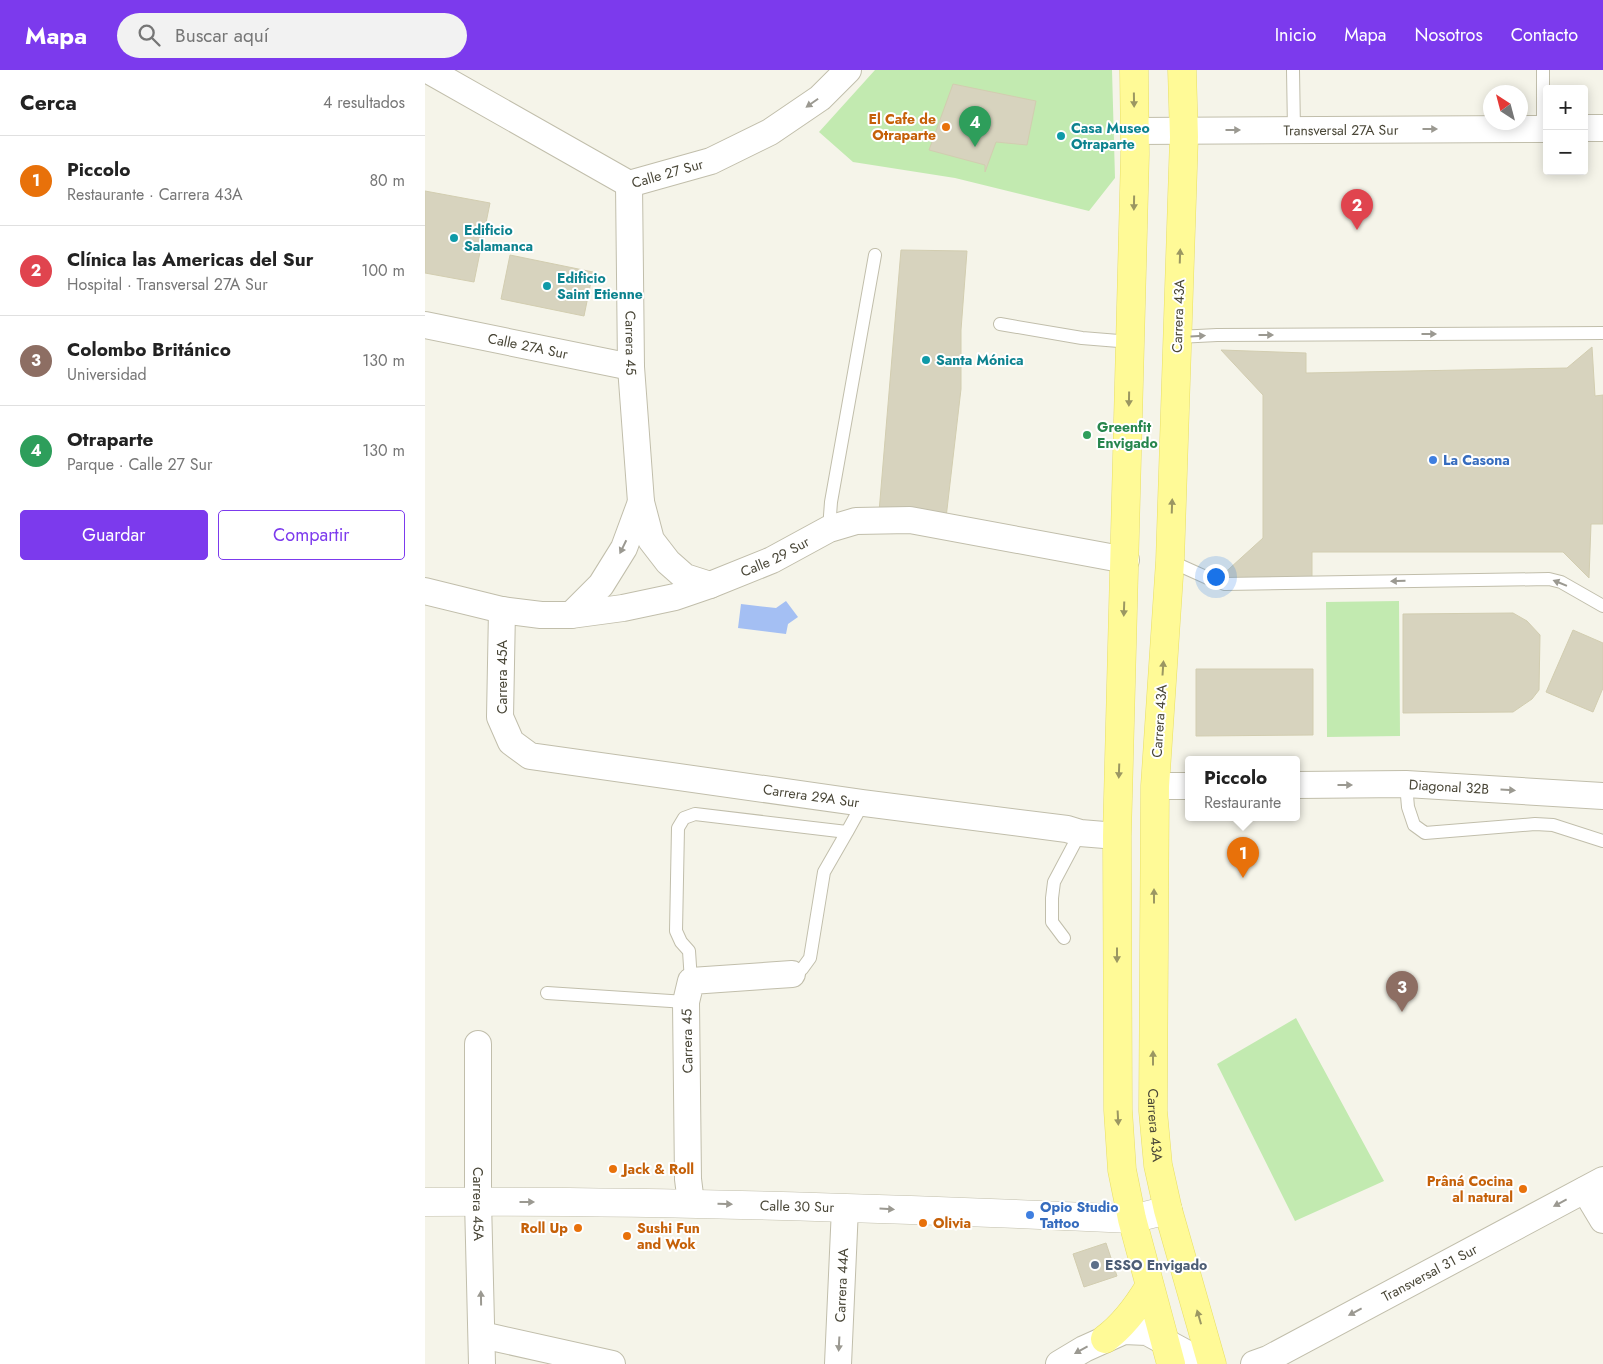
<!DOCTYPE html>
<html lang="es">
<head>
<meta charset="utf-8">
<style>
	body { margin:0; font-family:Jost,sans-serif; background:#f2f2f2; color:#222 }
	.controls { position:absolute; right:15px; top:15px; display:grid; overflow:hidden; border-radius:5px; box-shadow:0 2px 12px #0003 }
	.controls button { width:45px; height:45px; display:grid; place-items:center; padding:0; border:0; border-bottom:1px solid #e0e0e0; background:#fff; color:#222; font:25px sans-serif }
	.compass { position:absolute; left:1058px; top:15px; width:45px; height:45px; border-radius:50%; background:#fff; box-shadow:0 2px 12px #0003; rotate:324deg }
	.you { position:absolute; left:790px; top:506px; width:18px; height:18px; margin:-12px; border:4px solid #fff; border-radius:50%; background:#1a73e8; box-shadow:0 0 0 8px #1a73e833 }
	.badge { display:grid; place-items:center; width:32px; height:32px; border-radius:50%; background:#7c3aed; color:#fff; font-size:16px; font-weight:700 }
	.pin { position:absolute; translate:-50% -41px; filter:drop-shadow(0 1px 2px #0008) }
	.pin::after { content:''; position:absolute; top:26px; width:18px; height:15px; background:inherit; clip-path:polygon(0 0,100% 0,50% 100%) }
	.popup { position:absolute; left:760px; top:686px; width:115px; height:65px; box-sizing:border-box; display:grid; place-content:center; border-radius:5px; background:#fff; filter:drop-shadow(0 1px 4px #0005); font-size:16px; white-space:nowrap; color:#767676 }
	.popup b { font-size:19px; color:#222 }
	.popup::after { content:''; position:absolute; left:50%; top:100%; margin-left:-10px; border:10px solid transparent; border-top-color:#fff }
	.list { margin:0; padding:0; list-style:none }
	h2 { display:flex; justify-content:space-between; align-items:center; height:65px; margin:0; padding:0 20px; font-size:21px }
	h2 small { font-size:16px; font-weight:400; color:#767676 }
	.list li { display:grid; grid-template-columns:32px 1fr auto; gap:15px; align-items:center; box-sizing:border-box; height:90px; padding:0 20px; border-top:1px solid #e0e0e0 }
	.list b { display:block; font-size:19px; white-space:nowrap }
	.list p { margin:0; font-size:16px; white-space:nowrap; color:#767676 }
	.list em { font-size:16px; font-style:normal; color:#767676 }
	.actions { display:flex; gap:10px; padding:15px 20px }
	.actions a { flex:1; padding:11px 0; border:1px solid #7c3aed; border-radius:5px; text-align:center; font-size:18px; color:#7c3aed }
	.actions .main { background:#7c3aed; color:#fff }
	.icon { flex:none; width:28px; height:28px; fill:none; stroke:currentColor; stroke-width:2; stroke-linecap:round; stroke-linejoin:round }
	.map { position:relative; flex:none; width:1178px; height:1294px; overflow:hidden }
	header { display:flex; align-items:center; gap:30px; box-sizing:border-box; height:70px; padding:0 25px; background:#7c3aed; color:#fff }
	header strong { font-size:24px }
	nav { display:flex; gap:28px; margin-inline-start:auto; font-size:18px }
	.search { width:350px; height:45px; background:#f2f2f2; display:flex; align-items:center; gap:12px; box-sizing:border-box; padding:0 18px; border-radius:28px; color:#767676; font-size:19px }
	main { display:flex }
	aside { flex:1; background:#fff }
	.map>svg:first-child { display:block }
</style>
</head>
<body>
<header>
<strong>Mapa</strong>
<div class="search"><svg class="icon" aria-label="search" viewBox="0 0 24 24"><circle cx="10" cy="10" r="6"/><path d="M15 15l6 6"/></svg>Buscar aquí</div>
<nav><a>Inicio</a><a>Mapa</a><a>Nosotros</a><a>Contacto</a></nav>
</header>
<main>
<aside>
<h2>Cerca<small>4 resultados</small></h2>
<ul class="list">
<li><span class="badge" style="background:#e8710a">1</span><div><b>Piccolo</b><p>Restaurante · Carrera 43A</p></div><em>80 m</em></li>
<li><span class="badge" style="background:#e0444e">2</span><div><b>Clínica las Americas del Sur</b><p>Hospital · Transversal 27A Sur</p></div><em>100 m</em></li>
<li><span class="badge" style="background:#8d6e63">3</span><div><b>Colombo Británico</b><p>Universidad</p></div><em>130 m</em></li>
<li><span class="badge" style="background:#2e9e5b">4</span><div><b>Otraparte</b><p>Parque · Calle 27 Sur</p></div><em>130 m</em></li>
</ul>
<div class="actions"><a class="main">Guardar</a><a>Compartir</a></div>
</aside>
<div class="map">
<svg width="1178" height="1294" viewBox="0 0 1178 1294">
	<rect width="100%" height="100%" fill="#f5f4e9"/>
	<path fill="#c2eab0" d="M450,0H687L690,108L664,141L530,108L428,92L394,62Z
		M974,531L975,666L902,667L901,532Z
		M871,948L959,1111L870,1151L792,994Z"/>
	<path fill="#a4bff3" d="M361,531L373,547L363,554L361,564L313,558L316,534L351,538Z"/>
	<path fill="#d7d3be" stroke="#d2cdb0" d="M528,14L611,31L602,75L571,72L560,102V95L504,80Z
		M0,121L65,133L49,212L0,203Z
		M476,180L542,181L536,260V319L521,448L454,442Z
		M85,185L168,202L159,246L76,229Z
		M1167,277L1170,326L1178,325V454H1166L1164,508L1138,482H887V509L794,508L838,468V325L796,280L881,283V303L1142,298Z
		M1088,543L1102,551L1115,565L1114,620L1107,629L1088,642L978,643V544Z
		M1148,560L1178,573V618L1168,642L1121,622Z
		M771,599H888V665L771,666Z
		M681,1173L692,1206L659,1217L648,1184Z"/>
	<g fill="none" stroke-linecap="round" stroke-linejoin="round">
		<defs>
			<path id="service" d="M868,0L869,60
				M1118,59V0
				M575,254L657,268L706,272
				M753,267L792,265L1178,263
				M404,459L406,432L450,185
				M745,491L785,509L800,514L1124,509L1136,512L1178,536
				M981,714L983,737L989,755L1000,763L1110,754L1128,755L1178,771
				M639,868L627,852V828L629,812L655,763
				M367,904L377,899L385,888L399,802L422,762
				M266,911L264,881L256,872L251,861L253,758L259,748L270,744L422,762L438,733
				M122,923L261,932"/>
			<g id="minor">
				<path id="s1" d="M3,0L204,114L286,91L345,62L395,28L423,0"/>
				<path d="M1159,58H1178"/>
				<path id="s2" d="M710,61L1122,59"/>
				<path id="s3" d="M204,114L206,297L216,432L226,470L243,492L260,507L285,515"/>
				<path id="s4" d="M0,255L206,297"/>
				<path id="s5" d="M0,521L77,540L116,545H146L198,538L250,527L285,515L347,490L404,459L431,451L485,450L701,490"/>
				<path id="s6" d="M77,540L75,647L86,672L105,686L438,733L642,759L655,763L692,766"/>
				<path d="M146,545L176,515L199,478L216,432"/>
				<path id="s7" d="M872,715L981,714L1178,726"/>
				<path d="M730,716H764"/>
				<path id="s8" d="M53,974V1131L57,1294"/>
				<path d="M1160,1120L1178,1150"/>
				<path d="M266,1133L263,1109L261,932L266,911L367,904"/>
				<path d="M57,1265L187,1294"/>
				<path id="s9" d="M413,1294L420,1138"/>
				<path d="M634,1294L659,1279L699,1261L722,1262L781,1294"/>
				<path id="s10" d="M829,1294L843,1289L1178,1110"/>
			</g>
			<g id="tertiary">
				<path id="s11" d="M0,1132C236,1130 471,1138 707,1149L743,1140"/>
			</g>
			<g id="primary">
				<path d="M709,0L710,84L692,766L693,1040L697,1100L707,1149L746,1294"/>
				<path id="s12" d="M757,0L759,67L745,491L730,716L728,1041L733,1095L743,1140L787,1294"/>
				<path d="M680,1269C699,1255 712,1237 724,1217"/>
			</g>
		</defs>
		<use href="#service" stroke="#c1beab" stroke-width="14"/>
		<use href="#minor" stroke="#c1beab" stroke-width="28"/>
		<use href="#tertiary" stroke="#c1beab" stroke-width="29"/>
		<use href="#primary" stroke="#e8df64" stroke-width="29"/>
		<use href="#service" stroke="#fff" stroke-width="12"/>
		<use href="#minor" stroke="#fff" stroke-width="26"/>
		<use href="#tertiary" stroke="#fff" stroke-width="28"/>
		<use href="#primary" stroke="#fffa97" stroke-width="28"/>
	</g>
	<defs><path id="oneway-solid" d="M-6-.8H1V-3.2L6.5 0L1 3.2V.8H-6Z" transform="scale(1.25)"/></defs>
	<g fill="#9b9762">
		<use href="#oneway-solid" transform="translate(709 30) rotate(89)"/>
		<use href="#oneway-solid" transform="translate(709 133) rotate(91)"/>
		<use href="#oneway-solid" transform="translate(755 186) rotate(-88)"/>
		<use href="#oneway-solid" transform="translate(704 329) rotate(91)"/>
		<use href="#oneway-solid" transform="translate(747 436) rotate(-88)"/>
		<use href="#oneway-solid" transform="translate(699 539) rotate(92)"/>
		<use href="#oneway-solid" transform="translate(738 598) rotate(-86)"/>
		<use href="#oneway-solid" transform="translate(694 701) rotate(92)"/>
		<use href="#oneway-solid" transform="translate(729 826) rotate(-90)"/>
		<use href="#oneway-solid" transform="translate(692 885) rotate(90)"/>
		<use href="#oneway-solid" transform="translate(728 988) rotate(-90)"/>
		<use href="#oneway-solid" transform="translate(693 1048) rotate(87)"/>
		<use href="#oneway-solid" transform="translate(774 1247) rotate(-106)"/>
	</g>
	<g fill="#9b9991">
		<use href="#oneway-solid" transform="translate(387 33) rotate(145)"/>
		<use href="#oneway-solid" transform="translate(1005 59)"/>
		<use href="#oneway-solid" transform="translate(808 60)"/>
		<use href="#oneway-solid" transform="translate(1004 264)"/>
		<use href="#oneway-solid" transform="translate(841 265)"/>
		<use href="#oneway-solid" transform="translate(773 266) rotate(-3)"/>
		<use href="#oneway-solid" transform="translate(198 477) rotate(116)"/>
		<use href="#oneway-solid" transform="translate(973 511) rotate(179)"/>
		<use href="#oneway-solid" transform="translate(1135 513) rotate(-158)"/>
		<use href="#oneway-solid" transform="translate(920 715)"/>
		<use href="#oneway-solid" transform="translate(1083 720) rotate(3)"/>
		<use href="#oneway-solid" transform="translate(102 1132)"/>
		<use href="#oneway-solid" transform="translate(1135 1133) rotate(152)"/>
		<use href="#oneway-solid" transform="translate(300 1134) rotate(2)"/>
		<use href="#oneway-solid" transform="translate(462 1139) rotate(3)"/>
		<use href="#oneway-solid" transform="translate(56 1228) rotate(-91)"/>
		<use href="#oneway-solid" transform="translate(930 1242) rotate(152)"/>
		<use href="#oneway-solid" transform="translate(414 1274) rotate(93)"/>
		<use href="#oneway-solid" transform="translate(656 1280) rotate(151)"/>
	</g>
	<g fill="#e8710a" stroke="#fff" stroke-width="2">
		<circle cx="521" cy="57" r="5"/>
		<circle cx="188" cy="1099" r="5"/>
		<circle cx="1098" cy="1119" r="5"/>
		<circle cx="498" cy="1153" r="5"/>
		<circle cx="153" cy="1158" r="5"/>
		<circle cx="202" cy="1166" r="5"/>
	</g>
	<g fill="#0f9aa8" stroke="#fff" stroke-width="2">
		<circle cx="636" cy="66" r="5"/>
		<circle cx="29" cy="168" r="5"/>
		<circle cx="122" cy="216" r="5"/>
		<circle cx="501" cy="290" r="5"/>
	</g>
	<circle fill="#2e9e5b" stroke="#fff" stroke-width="2" cx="662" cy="365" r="5"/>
	<g fill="#3f7fe0" stroke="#fff" stroke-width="2">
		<circle cx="1008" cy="390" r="5"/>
		<circle cx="605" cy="1145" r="5"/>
	</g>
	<circle fill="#5c6f8a" stroke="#fff" stroke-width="2" cx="670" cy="1195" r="5"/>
	<g text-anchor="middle" stroke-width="4" stroke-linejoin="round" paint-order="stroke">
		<g font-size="14" font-weight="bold" fill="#c56008" stroke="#fff" text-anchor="end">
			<text x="511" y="54">El Cafe de<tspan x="511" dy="16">Otraparte</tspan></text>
			<text x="198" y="1104" text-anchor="start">Jack &amp; Roll</text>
			<text x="1088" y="1116">Prâná Cocina<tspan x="1088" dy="16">al natural</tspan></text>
			<text x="508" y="1158" text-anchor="start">Olivia</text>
			<text x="143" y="1163">Roll Up</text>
			<text x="212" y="1163" text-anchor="start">Sushi Fun<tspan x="212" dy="16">and Wok</tspan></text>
		</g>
		<g font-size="14" font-weight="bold" fill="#0d838f" stroke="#fff" text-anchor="start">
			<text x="646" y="63">Casa Museo<tspan x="646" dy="16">Otraparte</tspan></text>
			<text x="39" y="165">Edificio<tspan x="39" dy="16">Salamanca</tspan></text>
			<text x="132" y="213">Edificio<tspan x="132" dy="16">Saint Etienne</tspan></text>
			<text x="511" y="295">Santa Mónica</text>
		</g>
		<g font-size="14" fill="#494637" stroke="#fff">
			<text dy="5" stroke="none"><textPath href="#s2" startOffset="206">Transversal 27A Sur</textPath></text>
			<text dy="5" stroke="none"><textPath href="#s1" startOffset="271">Calle 27 Sur</textPath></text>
			<text transform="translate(753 246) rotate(-88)" y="5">Carrera 43A</text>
			<text dy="5" stroke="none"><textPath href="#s3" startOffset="159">Carrera 45</textPath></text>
			<text dy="5" stroke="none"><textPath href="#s4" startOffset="105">Calle 27A Sur</textPath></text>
			<text dy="5" stroke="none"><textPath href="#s5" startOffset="362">Calle 29 Sur</textPath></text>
			<text transform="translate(77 607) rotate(-90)" y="5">Carrera 45A</text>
			<text transform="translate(734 651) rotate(-86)" y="5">Carrera 43A</text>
			<text dy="5" stroke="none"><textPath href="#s7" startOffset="152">Diagonal 32B</textPath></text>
			<text dy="5" stroke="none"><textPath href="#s6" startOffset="442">Carrera 29A Sur</textPath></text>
			<text transform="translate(262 971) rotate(-91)" y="5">Carrera 45</text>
			<text dy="5" stroke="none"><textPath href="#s12" startOffset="1056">Carrera 43A</textPath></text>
			<text dy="5" stroke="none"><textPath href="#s8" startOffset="160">Carrera 45A</textPath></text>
			<text dy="5" stroke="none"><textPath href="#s11" startOffset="372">Calle 30 Sur</textPath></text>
			<text dy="5" stroke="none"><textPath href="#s10" startOffset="198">Transversal 31 Sur</textPath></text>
			<text dy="5" stroke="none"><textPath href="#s9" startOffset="79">Carrera 44A</textPath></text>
		</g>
		<g font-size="14" font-weight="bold" fill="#27864d" stroke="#fff" text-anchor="start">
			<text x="672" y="362">Greenfit<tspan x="672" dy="16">Envigado</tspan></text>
		</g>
		<g font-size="14" font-weight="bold" fill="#366cbe" stroke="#fff" text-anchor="start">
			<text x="1018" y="395">La Casona</text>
			<text x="615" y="1142">Opio Studio<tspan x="615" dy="16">Tattoo</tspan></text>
		</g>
		<g font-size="14" font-weight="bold" fill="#4e5e75" stroke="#fff" text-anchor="start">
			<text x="680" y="1200">ESSO Envigado</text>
		</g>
	</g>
</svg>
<div class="controls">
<button>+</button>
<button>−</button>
</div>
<svg class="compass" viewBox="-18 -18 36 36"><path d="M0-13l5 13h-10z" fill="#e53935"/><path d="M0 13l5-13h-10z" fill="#767676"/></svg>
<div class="you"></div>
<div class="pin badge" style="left:818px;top:808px;background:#e8710a">1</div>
<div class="popup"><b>Piccolo</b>Restaurante</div>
<div class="pin badge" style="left:932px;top:160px;background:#e0444e">2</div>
<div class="pin badge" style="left:977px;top:942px;background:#8d6e63">3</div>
<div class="pin badge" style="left:550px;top:77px;background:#2e9e5b">4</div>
</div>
</main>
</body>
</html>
